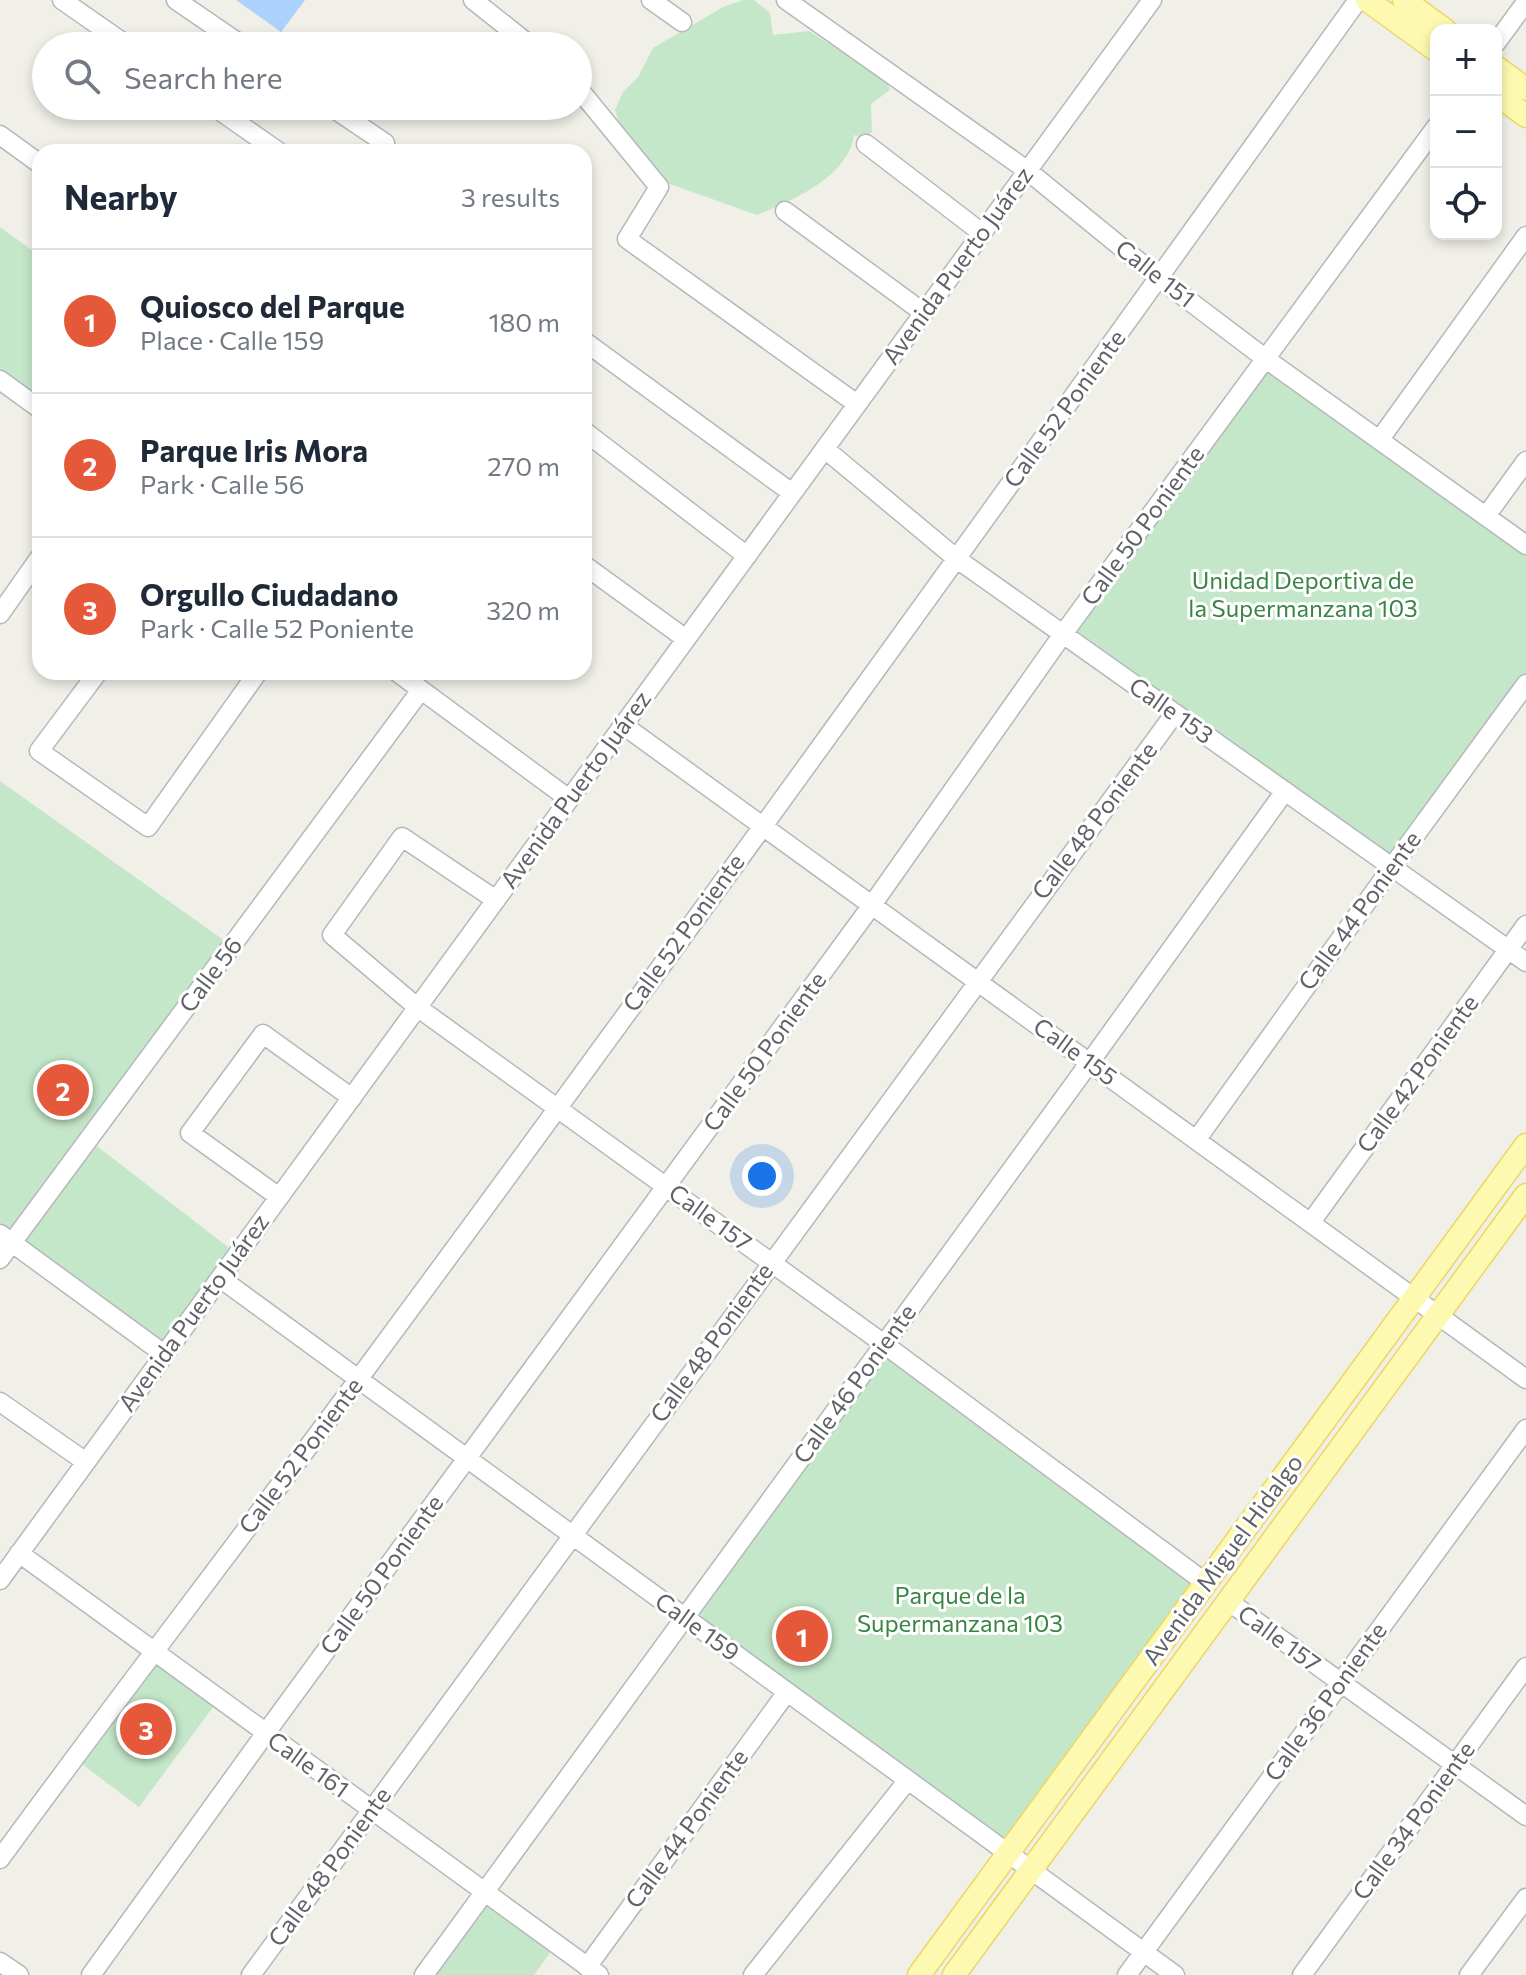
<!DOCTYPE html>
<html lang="en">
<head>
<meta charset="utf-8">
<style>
	body { margin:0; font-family:Commissioner,sans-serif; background:#f6f6f7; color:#1f2937 }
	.controls { position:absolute; right:24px; top:24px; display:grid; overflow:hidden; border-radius:16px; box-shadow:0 4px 12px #0003 }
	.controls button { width:72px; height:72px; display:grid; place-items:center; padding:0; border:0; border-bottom:2px solid #e0e1e3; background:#fff; color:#1f2937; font:40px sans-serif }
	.you { position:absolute; left:762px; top:1176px; width:28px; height:28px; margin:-20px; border:6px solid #fff; border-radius:50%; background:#1a73e8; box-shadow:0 0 0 12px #1a73e833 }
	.badge { display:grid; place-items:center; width:52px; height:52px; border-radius:50%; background:#e55839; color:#fff; font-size:26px; font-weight:700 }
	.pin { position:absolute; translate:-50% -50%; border:4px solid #fff; box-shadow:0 2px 8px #0006 }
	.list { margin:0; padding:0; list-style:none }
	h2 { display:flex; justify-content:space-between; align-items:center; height:104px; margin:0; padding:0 32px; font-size:34px }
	h2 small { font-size:26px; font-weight:400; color:#747a83 }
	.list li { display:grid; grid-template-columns:52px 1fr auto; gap:24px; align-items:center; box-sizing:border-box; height:144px; padding:0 32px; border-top:2px solid #e0e1e3 }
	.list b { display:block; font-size:30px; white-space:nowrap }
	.list p { margin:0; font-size:26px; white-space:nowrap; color:#747a83 }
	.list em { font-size:26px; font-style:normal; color:#747a83 }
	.icon { flex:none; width:44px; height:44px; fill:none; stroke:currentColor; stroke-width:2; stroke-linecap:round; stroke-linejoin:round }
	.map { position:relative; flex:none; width:1526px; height:1975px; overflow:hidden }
	.search { position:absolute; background:#fff; box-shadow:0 4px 12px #0003; left:32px; top:32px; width:560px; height:88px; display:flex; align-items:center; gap:20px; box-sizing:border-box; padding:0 28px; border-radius:44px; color:#747a83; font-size:30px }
	.panel { position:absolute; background:#fff; box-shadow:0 4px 12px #0003; left:32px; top:144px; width:560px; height:536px; border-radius:24px }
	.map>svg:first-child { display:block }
</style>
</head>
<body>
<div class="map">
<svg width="1526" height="1975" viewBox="0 0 1526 1975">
	<rect width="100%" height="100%" fill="#f0efe8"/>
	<path fill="#c5e7c9" d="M743,0H754L770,13L773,35L809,31L859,63L873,69L886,79L890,90L871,104L872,132L863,138L854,135C848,178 792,200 757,215L670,184L624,139L615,110L623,92L638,77L653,48L725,6Z
		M0,227L40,256V402L0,373Z
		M1267,363L1526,551V679L1391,862L1069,632Z
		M0,781L232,946L89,1140L237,1254L164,1354L0,1234Z
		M884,1346L1206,1583L1008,1853L685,1617Z
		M154,1650L219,1699L139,1807L74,1758Z
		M484,1892L556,1944L534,1975H424Z"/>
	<path fill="#abd1fd" d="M236,0H305L281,32Z"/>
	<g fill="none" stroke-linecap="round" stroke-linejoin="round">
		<defs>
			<path id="minor" d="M62,0L128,46
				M176,0L243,46
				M473,0L531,46
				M651,0L682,22
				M786,0L1028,171L1159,278L1266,359L1526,545
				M1496,43L1526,2
				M578,88L659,187L627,239L857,404
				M213,106L279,152
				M330,106L385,143
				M0,135L40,164
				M866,144L982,233
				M785,211L924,313
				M584,341L792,493
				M0,380L40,409
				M584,431L747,556
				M1380,439L1526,236
				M825,449L957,559L1526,962
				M1486,516L1526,461
				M584,565L686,639
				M0,614L40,557
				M98,672L39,751L148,827L258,672
				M397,672L569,799
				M623,725L1526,1379
				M496,900L402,837L332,935L417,1007L884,1344L1206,1583
				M1197,1139L1392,867L1526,684
				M279,1197L190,1133L263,1034L352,1098
				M1311,1222L1526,925
				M0,1234L164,1354
				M0,1259L421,690
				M220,1278L1175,1975
				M0,1402L86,1462
				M19,1553L599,1975
				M0,1580L1152,0
				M1228,1601L1526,1816
				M0,1859C118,1697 241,1539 360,1377C697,921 1028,460 1358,0
				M0,1962L19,1975
				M587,1967L787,1692
				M91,1975L265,1734L872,905L1063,634L1436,127
				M251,1975L1175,713
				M424,1975L1090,1062L1285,791
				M753,1975L908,1780
				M1127,1975L1526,1429
				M1302,1975L1526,1667
				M1469,1975L1526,1898"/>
			<path id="major" d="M1367,0L1436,50
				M1404,0L1445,30
				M1496,67L1526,89
				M1496,94L1526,116
				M919,1975L1526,1145
				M954,1975L1526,1195"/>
		</defs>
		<use href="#minor" stroke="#b5b7bb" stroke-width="21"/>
		<use href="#major" stroke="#eed663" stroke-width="25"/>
		<use href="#minor" stroke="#fff" stroke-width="18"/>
		<use href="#major" stroke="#fdf9b0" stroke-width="22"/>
	</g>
	<g text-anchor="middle" stroke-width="6" stroke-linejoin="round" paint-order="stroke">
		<g font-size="24" fill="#5f6267" stroke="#fff">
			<text transform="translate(958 266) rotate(-54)" y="8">Avenida Puerto Juárez</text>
			<text transform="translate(1155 274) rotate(38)" y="8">Calle 151</text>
			<text transform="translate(1065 409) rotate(-54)" y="8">Calle 52 Poniente</text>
			<text transform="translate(1143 526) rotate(-54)" y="8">Calle 50 Poniente</text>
			<text transform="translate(1171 711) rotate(35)" y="8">Calle 153</text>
			<text transform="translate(576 790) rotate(-54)" y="8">Avenida Puerto Juárez</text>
			<text transform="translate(1095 821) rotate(-53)" y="8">Calle 48 Poniente</text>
			<text transform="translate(1360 911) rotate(-54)" y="8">Calle 44 Poniente</text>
			<text transform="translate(684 933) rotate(-54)" y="8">Calle 52 Poniente</text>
			<text transform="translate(211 975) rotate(-53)" y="8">Calle 56</text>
			<text transform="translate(765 1052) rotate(-54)" y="8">Calle 50 Poniente</text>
			<text transform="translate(1075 1052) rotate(36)" y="8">Calle 155</text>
			<text transform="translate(1418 1074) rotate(-54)" y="8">Calle 42 Poniente</text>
			<text transform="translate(710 1218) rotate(36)" y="8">Calle 157</text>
			<text transform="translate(194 1313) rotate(-54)" y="8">Avenida Puerto Juárez</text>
			<text transform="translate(712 1343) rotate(-54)" y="8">Calle 48 Poniente</text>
			<text transform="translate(855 1384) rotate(-54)" y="8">Calle 46 Poniente</text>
			<text transform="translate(301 1456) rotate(-53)" y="8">Calle 52 Poniente</text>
			<text transform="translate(1223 1560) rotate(-54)" y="8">Avenida Miguel Hidalgo</text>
			<text transform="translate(382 1575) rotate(-54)" y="8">Calle 50 Poniente</text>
			<text transform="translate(697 1627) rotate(36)" y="8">Calle 159</text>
			<text transform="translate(1279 1639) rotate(36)" y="8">Calle 157</text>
			<text transform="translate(1326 1702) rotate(-54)" y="8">Calle 36 Poniente</text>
			<text transform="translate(308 1765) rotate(36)" y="8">Calle 161</text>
			<text transform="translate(1414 1821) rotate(-54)" y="8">Calle 34 Poniente</text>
			<text transform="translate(687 1829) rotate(-54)" y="8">Calle 44 Poniente</text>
			<text transform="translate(330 1867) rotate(-54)" y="8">Calle 48 Poniente</text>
		</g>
		<g font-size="24" fill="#388543" stroke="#fff">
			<text x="1303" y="589">Unidad Deportiva de<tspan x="1303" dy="28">la Supermanzana 103</tspan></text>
			<text x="960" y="1604">Parque de la<tspan x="960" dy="28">Supermanzana 103</tspan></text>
		</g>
	</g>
</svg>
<div class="controls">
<button>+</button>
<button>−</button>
<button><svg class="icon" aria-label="locate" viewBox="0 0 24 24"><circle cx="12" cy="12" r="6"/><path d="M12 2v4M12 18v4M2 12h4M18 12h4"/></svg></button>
</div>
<div class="you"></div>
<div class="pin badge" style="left:802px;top:1636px">1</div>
<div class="pin badge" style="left:63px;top:1090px">2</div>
<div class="pin badge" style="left:146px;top:1729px">3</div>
<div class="search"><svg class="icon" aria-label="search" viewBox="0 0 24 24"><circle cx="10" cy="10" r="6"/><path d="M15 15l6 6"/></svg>Search here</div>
<section class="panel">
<h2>Nearby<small>3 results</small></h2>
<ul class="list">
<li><span class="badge">1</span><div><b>Quiosco del Parque</b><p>Place · Calle 159</p></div><em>180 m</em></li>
<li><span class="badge">2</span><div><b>Parque Iris Mora</b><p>Park · Calle 56</p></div><em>270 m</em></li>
<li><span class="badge">3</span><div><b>Orgullo Ciudadano</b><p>Park · Calle 52 Poniente</p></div><em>320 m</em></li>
</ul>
</section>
</div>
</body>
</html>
